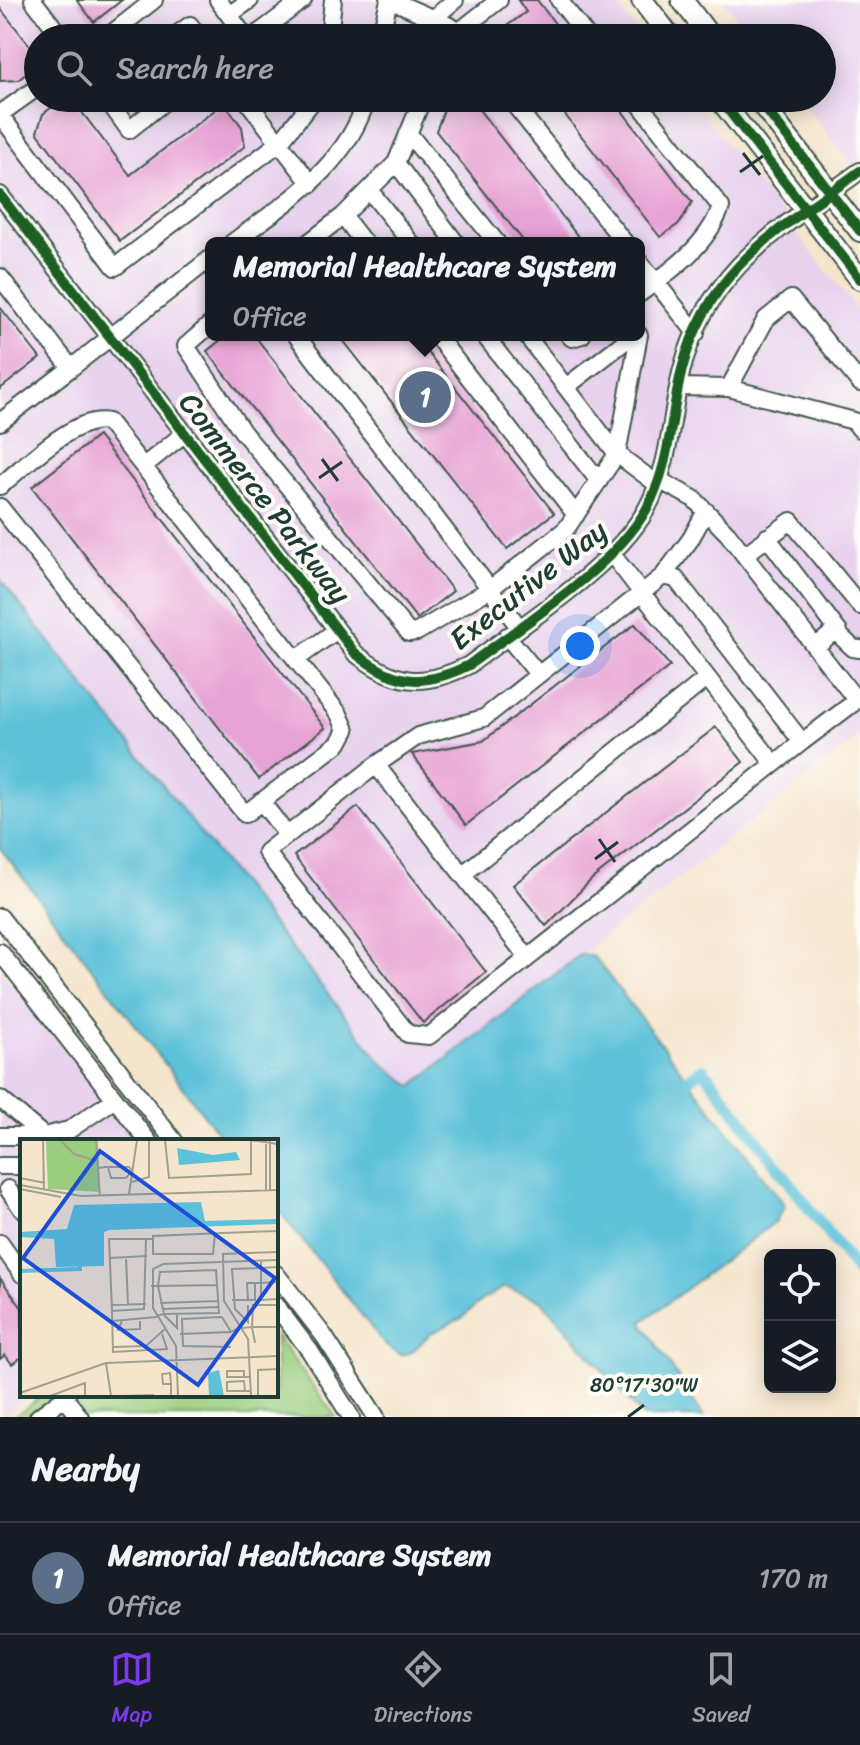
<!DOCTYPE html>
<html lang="en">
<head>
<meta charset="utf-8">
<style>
	body { margin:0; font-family:Sriracha,sans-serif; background:#20242c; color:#f1f3f6 }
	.controls { position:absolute; right:24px; bottom:24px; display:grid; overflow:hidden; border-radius:12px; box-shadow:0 4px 20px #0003 }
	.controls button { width:72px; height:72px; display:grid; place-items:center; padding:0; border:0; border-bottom:2px solid #363941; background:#171b24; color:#f1f3f6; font:40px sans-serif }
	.you { position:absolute; left:580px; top:646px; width:28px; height:28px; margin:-20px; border:6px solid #fff; border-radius:50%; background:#1a73e8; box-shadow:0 0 0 12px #1a73e833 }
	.badge { display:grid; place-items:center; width:52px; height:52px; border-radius:50%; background:#7c3aed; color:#fff; font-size:26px; font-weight:700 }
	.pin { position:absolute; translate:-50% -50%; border:4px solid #fff; box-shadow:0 2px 8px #0006 }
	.popup { position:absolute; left:205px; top:237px; width:440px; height:104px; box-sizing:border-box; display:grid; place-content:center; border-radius:12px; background:#171b24; filter:drop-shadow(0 2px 6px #0005); font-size:26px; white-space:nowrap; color:#9ea1a6 }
	.popup b { font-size:30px; color:#f1f3f6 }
	.popup::after { content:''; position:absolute; left:50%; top:100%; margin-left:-16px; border:16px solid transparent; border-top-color:#171b24 }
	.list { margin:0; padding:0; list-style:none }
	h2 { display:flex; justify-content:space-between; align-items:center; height:104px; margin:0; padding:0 32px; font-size:34px }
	h2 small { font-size:26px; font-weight:400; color:#9ea1a6 }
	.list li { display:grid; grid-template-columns:52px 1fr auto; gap:24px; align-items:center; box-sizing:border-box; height:112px; padding:0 32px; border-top:2px solid #363941 }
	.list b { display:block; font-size:30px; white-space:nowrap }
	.list p { margin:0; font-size:26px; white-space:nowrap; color:#9ea1a6 }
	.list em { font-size:26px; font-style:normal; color:#9ea1a6 }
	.icon { flex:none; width:44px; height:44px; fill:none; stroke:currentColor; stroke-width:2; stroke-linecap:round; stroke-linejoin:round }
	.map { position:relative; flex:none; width:860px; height:1417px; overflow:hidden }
	.search { position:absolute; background:#171b24; box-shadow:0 4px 20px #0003; left:24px; right:24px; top:24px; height:88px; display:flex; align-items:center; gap:20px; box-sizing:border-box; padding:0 28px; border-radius:44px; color:#9ea1a6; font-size:30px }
	.sheet { height:216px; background:#171b24 }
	nav { display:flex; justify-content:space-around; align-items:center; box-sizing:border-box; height:112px; border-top:2px solid #363941; background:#171b24; font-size:22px; color:#9ea1a6 }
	nav a { display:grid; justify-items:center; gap:4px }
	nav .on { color:#7c3aed }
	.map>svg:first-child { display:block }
</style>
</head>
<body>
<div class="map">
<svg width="860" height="1417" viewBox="0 0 860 1417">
	<rect width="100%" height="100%" fill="#fdfcf7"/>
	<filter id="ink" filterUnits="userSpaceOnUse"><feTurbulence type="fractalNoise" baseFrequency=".0125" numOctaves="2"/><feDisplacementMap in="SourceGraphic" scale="16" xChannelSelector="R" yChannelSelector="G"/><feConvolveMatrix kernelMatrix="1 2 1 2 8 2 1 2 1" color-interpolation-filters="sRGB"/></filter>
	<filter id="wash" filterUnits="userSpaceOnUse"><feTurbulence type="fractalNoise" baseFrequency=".006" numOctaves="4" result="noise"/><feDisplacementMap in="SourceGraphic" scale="32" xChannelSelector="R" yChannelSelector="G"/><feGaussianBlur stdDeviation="1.8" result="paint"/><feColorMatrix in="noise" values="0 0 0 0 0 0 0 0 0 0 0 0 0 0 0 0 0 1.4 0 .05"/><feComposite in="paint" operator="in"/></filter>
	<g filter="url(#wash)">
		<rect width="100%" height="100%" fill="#f5e5cc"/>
		<path fill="#e8d2ee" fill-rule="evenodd" d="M0,0H613L643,38H38V98H690L860,313V736L413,1086L382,1063L0,579ZM211,243H639V335H211Z
			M723,0H860V175L799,98H822V38H753Z
			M0,969L136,1141H22V1395H30L2,1417Z"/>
		<path fill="#9acd7d" stroke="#5c8558" stroke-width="2" d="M276,1336L336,1417H14L43,1395H276Z"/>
		<path fill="#5cc1d9" stroke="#3e7f86" stroke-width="2" d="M0,579L382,1063L412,1086L581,954L594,957L785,1205L775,1222L642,1322L704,1417H644L541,1300L505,1287L483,1299L462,1318L431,1333L412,1352L401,1355L386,1346L276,1207V1141H224L0,848Z"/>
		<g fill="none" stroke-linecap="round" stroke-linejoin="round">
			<path stroke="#5cc1d9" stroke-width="12" d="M675,1089L703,1069L860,1275"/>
		</g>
		<g id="blocks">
			<path fill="#e8a3d6" d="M77,0H122L94,22Z
				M518,0H537L566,38H506L500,31L526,12Z
				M0,8L38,56V65L18,80L0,81Z
				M64,98H71L130,175L224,103L242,127L245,146L120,241L37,132L43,114Z
				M457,98H470L583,243H525L436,131L445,107Z
				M552,98H612L692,202L680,223L660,237Z
				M0,307L40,358L0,389Z
				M227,335H254L453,591L417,619L207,351Z
				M339,335H414L554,513L507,549Z
				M98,436L325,728L259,779L32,487Z
				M635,624L670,666L466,825L412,754L483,741Z
				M716,727L743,762L592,879L546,926L513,885Z
				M358,807L486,972L423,1023L294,856Z
				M0,1278L22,1308V1357L12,1364L5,1355L0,1359Z"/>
		</g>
	</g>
	<g filter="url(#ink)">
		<use href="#blocks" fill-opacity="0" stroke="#3f564b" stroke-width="2"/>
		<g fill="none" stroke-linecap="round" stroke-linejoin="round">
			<defs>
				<path id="minor" d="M33,0L62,38
					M218,0L229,15L250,0
					M391,0L452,27L447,38
					M559,0L588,38
					M229,15L246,38
					M435,17L455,0
					M457,33L499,0
					M106,38L154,0
					M172,38L190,25L200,38
					M252,38L303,0
					M329,38L333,0
					M380,38L389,0
					M106,98L129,130L169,98
					M245,98L311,184
					M509,98L625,243
					M635,98L721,207C708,245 670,272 639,294
					M0,114L38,87
					M0,115L115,267L279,143L315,98
					M408,133L497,243
					M396,163L423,98
					M370,191L411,243
					M0,195L355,653C395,685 423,688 469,665C523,624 613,568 646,510C671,465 670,417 682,369C709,266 781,229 860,171
					M343,216L364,243
					M232,243C285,203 347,167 367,98
					M308,243L343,216L396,163L456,243
					M639,261L696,333
					M0,277L71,368L211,258
					M211,324L186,346L242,431L409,633L417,632L490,589L519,627
					M296,335L490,589L566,529L617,454L657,484
					M436,335L576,515
					M484,335L599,481
					M526,335L617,454
					M569,335L572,338L582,335
					M566,387L633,335
					M679,387L729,388L854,421L860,429
					M729,388L766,319L791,299L860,383
					M0,422L71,368
					M617,454L639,335
					M145,465L185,433
					M659,480L694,499L728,534L857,701
					M0,486C26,465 75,415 108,422L339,714L346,730L339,743L245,814L0,507
					M767,537L839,632
					M611,553L774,764
					M744,555L791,521L860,606
					M663,576L676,579L802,742L429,1036L408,1034L266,852L376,765L418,736L484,718Z
					M663,576L690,540L706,511
					M507,636L538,674
					M815,647L835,631L853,648L860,649
					M298,658L337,630
					M802,742L860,698
					M376,765L528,958
					M261,801L287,835
					M462,875L707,678
					M0,917L174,1141
					M0,952L148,1141
					M0,1099L44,1136
					M0,1136H44L69,1130L115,1099
					M0,1166H22
					M8,1189L22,1209
					M0,1243L22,1274
					M276,1274L324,1336L376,1417
					M276,1306L310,1351L351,1417
					M64,1397L80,1417
					M38,1417L67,1395"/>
				<path id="major" d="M642,0L671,38
					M682,0L711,38
					M719,98L860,279
					M757,98L860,231"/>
			</defs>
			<use href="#minor" stroke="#3f564b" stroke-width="20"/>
			<use href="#major" stroke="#3f564b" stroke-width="24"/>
			<use href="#minor" stroke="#fff" stroke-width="16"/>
			<use href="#major" stroke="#fff" stroke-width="20"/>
			<defs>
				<path id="cycleway" d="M719,98L860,279
					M757,98L860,231
					M0,195L355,653C395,685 423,688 469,665C523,624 613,568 646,510C671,465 670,417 682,369C709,266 781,229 860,171"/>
			</defs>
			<use href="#cycleway" stroke="#fdfcf7" stroke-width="15"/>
			<use href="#cycleway" stroke="#1b5e20" stroke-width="10"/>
		</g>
	</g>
	<path fill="none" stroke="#1f3d34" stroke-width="3" d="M743,153L760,175M740,172L763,156M322,459L338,481M319,478L342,462M599,839L615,862M595,859L618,842M628,1417L644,1405"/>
	<g text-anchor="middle" stroke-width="8" stroke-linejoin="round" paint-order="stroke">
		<g font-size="30" fill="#1f3d34" stroke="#fdfcf7">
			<text transform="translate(265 498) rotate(52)" y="10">Commerce Parkway</text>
			<text transform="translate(528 585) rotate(-38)" y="10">Executive Way</text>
		</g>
	</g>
	<g transform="translate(20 1139)">
		<rect width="258" height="258" fill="#f5e5cc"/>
		<path d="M26,1H78L80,53L28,50Z" fill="#9acd7d"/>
		<path d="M157,9L193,16L216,13L220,21L159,26ZM181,63L185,82L258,80V85L90,91L84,93V127L36,128L34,100L0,98V93L47,90L54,66ZM199,231L204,257H189L188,234Z" fill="#5cc1d9"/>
		<path fill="none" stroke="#5cc1d9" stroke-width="4" d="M0,132L60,130V125"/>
		<path fill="none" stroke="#9fa28f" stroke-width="2" d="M23,1L24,52M40,1L54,15L77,22M76,1L80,58M145,1L149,39L231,35V1M174,1H222M230,1L258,5M79,29L85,28H109L112,32L106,39H91L88,28M0,39L25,44M112,43L129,38V1M0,46L61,57L258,51M0,50L41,58M250,51V1M246,52V1M109,55L117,1M195,94L193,115H133V97L203,94L258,92M126,100L124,170L92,172L89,100H133M106,118L108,166M89,119L127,117M258,128L241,129V144L258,143M131,147H138L140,133L196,131L199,174L144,175M212,161H235V144H241V161L258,160M228,161L227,144H235M140,164L198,162M91,166L126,165M228,166V183L215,170L212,130L241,129V122M258,166H233L232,188H258M142,170L198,168M92,172L93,213L147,210L142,195M144,176L157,189V175M136,177L144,175L138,147L197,146M202,178L162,180L163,207L211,208M202,178L211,193L220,188M92,182L137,178M102,182L98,191L120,190V182M222,189L232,188L235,204M160,195L211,193M93,208L126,207L146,189M86,224L91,257M224,238V232H207V238H231M151,245L150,234L142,235L143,245H151V257M225,252L224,242L207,243V252H231M0,254L86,224L258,217M30,257L65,244V257M100,257L134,256M158,257L156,207L133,169V130L143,125L258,121M231,257L228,200L204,162L203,115L258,113M238,257V231L258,230"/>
		<path fill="#1d4ed8" fill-opacity="0.15" stroke="#1d4ed8" stroke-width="4" d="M80,12L255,139L178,246L3,119Z"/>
		<rect width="258" height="258" fill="none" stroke="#1f3d34" stroke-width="4"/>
	</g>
	<g font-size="20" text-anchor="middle" fill="#1f3d34" stroke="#fdfcf7" stroke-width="8" stroke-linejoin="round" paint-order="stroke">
		<text x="644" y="1392">80°17'30"W</text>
	</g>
</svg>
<div class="controls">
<button><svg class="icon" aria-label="locate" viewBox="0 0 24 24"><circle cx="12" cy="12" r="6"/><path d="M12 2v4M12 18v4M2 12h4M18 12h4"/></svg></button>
<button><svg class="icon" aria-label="layers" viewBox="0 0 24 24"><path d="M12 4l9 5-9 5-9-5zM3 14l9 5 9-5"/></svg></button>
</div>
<div class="you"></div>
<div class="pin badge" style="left:425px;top:397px;background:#5c6f8a">1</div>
<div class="popup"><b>Memorial Healthcare System</b>Office</div>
<div class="search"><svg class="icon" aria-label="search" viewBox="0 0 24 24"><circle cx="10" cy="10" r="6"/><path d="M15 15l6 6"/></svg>Search here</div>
</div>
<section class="sheet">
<h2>Nearby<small></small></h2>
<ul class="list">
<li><span class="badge" style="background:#5c6f8a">1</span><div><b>Memorial Healthcare System</b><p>Office</p></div><em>170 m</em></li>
</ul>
</section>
<nav>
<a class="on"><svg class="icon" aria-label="map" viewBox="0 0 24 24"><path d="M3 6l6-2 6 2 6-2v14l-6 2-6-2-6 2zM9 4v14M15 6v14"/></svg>Map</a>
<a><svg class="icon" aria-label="directions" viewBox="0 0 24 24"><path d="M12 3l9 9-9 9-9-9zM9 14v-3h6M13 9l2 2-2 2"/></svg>Directions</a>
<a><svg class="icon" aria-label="saved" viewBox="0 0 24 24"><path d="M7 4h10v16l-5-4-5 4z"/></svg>Saved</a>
</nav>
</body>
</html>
